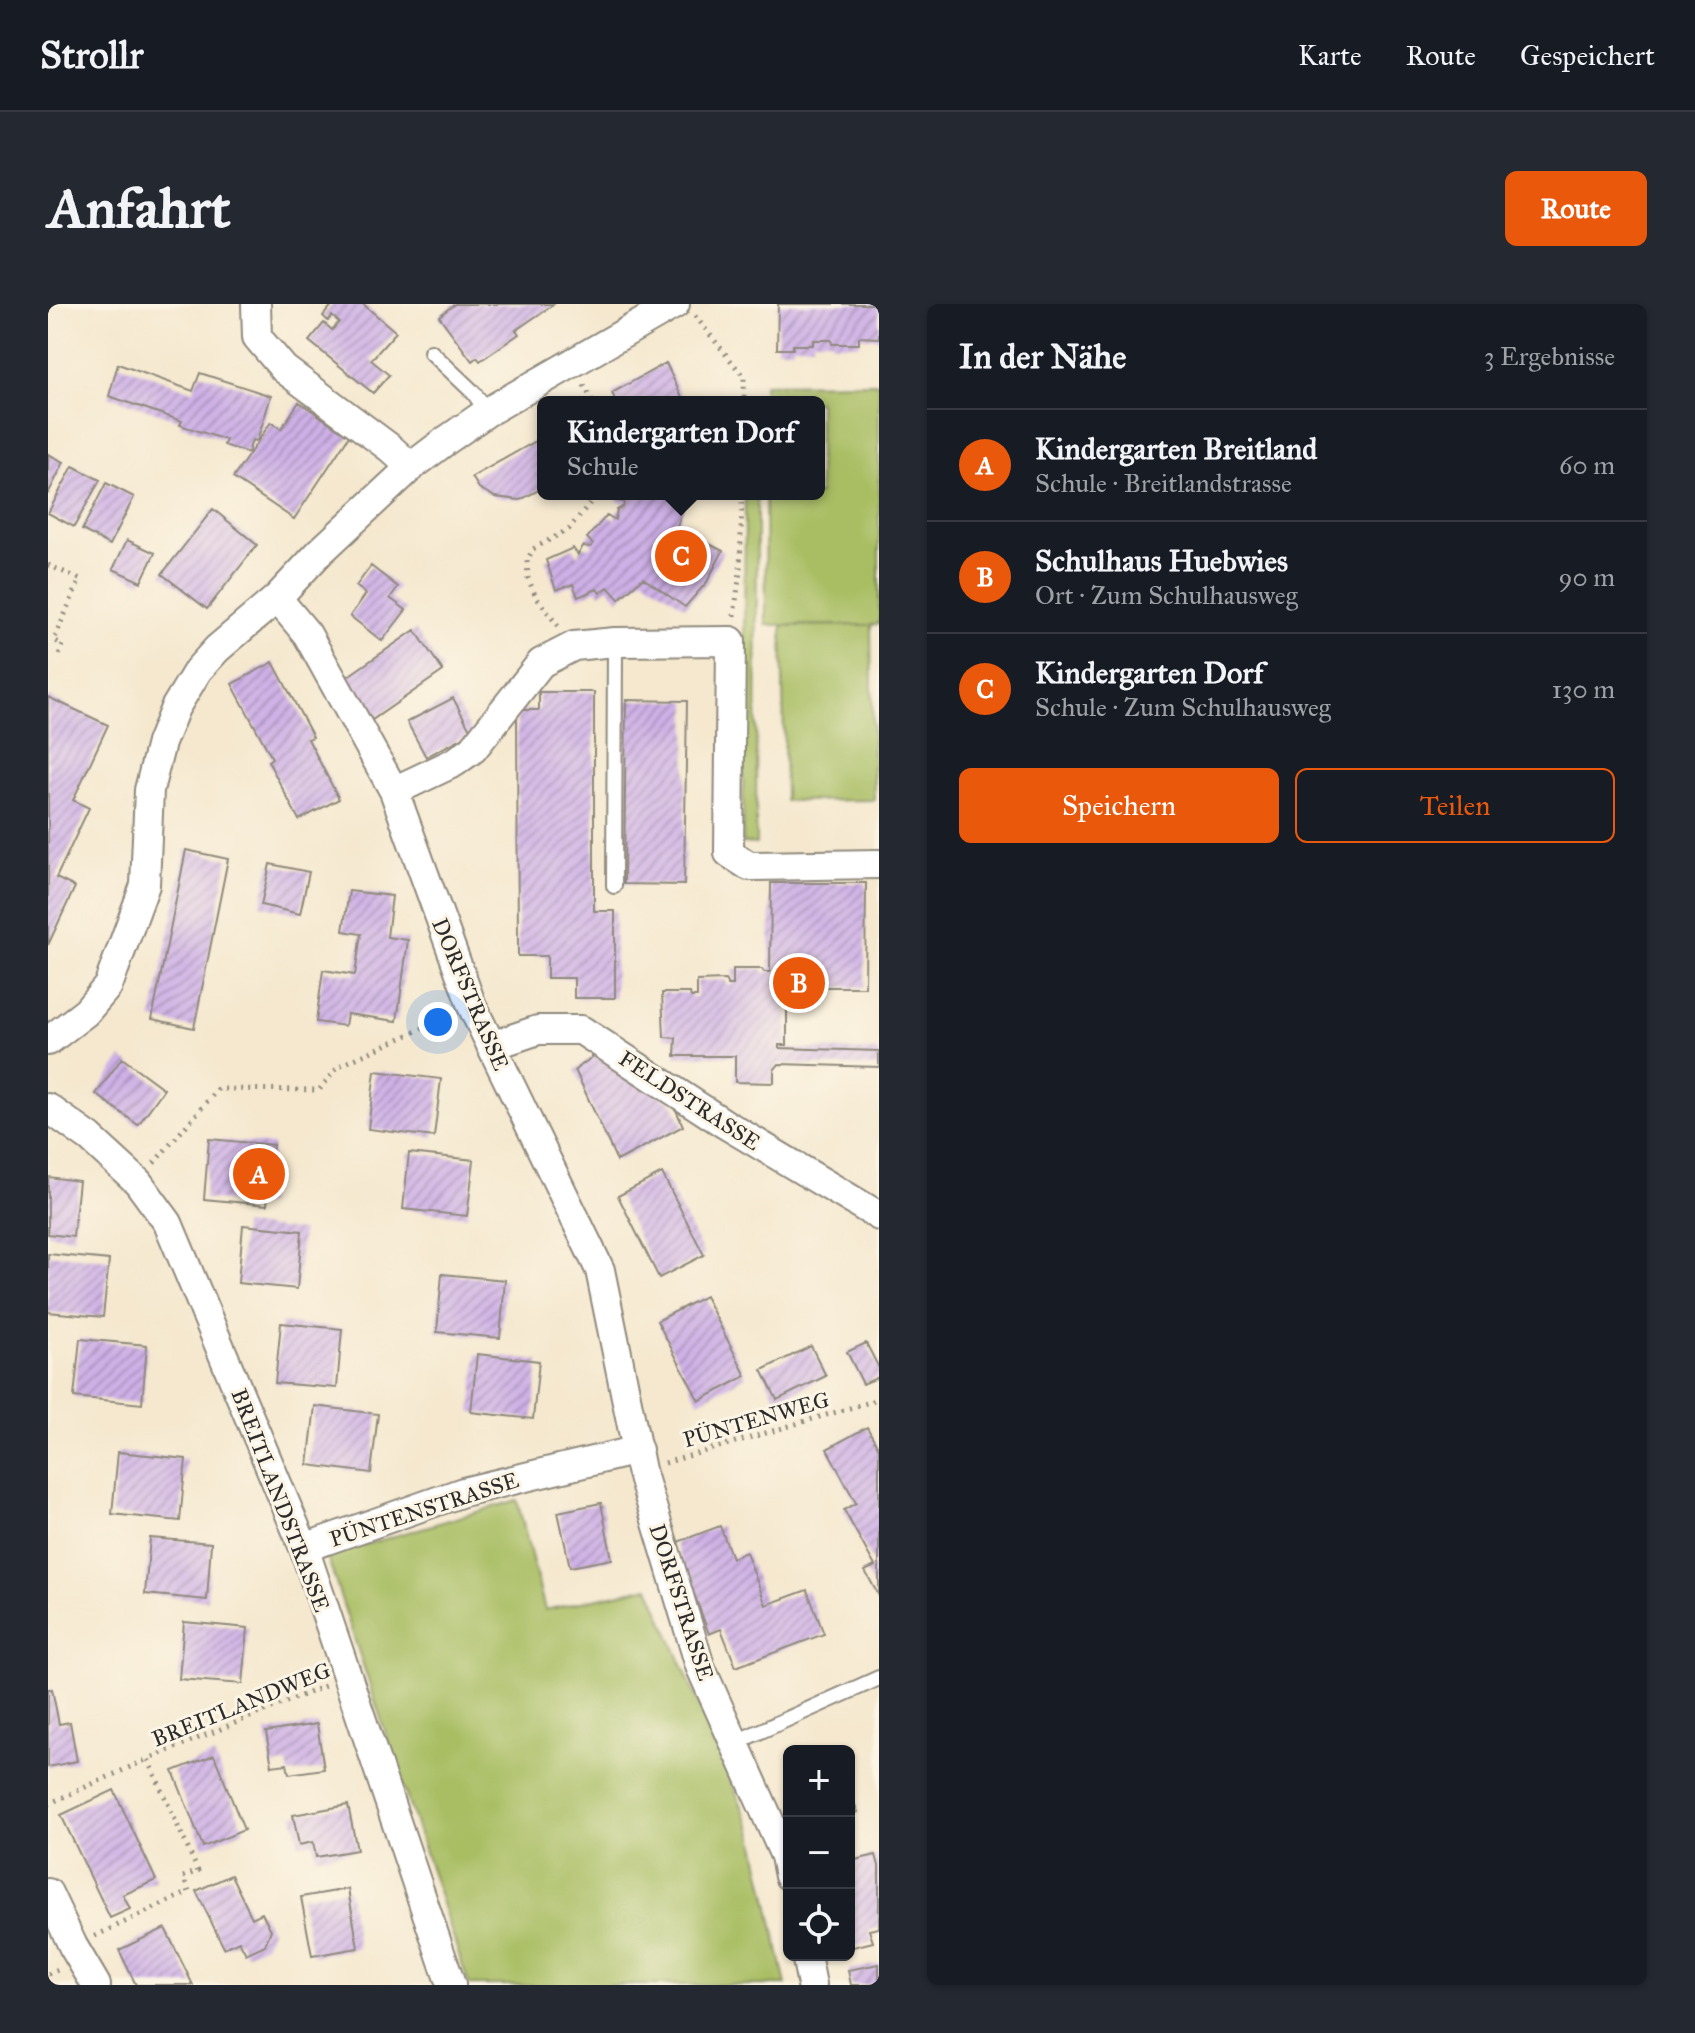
<!DOCTYPE html>
<html lang="de">
<head>
<meta charset="utf-8">
<style>
	body { margin:0; font-family:"IM FELL Great Primer",serif; background:#242831; color:#f1f3f6 }
	.controls { position:absolute; right:24px; bottom:24px; display:grid; overflow:hidden; border-radius:12px; box-shadow:0 2px 6px #0004 }
	.controls button { width:72px; height:72px; display:grid; place-items:center; padding:0; border:0; border-bottom:2px solid #363941; background:#171b24; color:#f1f3f6; font:40px sans-serif }
	.you { position:absolute; left:390px; top:718px; width:28px; height:28px; margin:-20px; border:6px solid #fff; border-radius:50%; background:#1a73e8; box-shadow:0 0 0 12px #1a73e833 }
	.badge { display:grid; place-items:center; width:52px; height:52px; border-radius:50%; background:#ea580c; color:#fff; font-size:26px; font-weight:700 }
	.pin { position:absolute; translate:-50% -50%; border:4px solid #fff; box-shadow:0 2px 8px #0006 }
	.popup { position:absolute; left:489px; top:92px; width:288px; height:104px; box-sizing:border-box; display:grid; place-content:center; border-radius:12px; background:#171b24; filter:drop-shadow(0 2px 6px #0005); font-size:26px; white-space:nowrap; color:#9ea1a6 }
	.popup b { font-size:30px; color:#f1f3f6 }
	.popup::after { content:''; position:absolute; left:50%; top:100%; margin-left:-16px; border:16px solid transparent; border-top-color:#171b24 }
	.list { margin:0; padding:0; list-style:none }
	h2 { display:flex; justify-content:space-between; align-items:center; height:104px; margin:0; padding:0 32px; font-size:34px }
	h2 small { font-size:26px; font-weight:400; color:#9ea1a6 }
	.list li { display:grid; grid-template-columns:52px 1fr auto; gap:24px; align-items:center; box-sizing:border-box; height:112px; padding:0 32px; border-top:2px solid #363941 }
	.list b { display:block; font-size:30px; white-space:nowrap }
	.list p { margin:0; font-size:26px; white-space:nowrap; color:#9ea1a6 }
	.list em { font-size:26px; font-style:normal; color:#9ea1a6 }
	.actions { display:flex; gap:16px; padding:24px 32px }
	.actions a { flex:1; padding:18px 0; border:2px solid #ea580c; border-radius:12px; text-align:center; font-size:28px; color:#ea580c }
	.actions .main { background:#ea580c; color:#fff }
	.icon { flex:none; width:44px; height:44px; fill:none; stroke:currentColor; stroke-width:2; stroke-linecap:round; stroke-linejoin:round }
	.map { position:relative; flex:none; width:831px; height:1681px; overflow:hidden; border-radius:12px }
	header { display:flex; align-items:center; gap:48px; box-sizing:border-box; height:112px; padding:0 40px; background:#171b24; border-bottom:2px solid #363941 }
	header strong { font-size:38px }
	nav { display:flex; gap:44px; margin-inline-start:auto; font-size:28px }
	.intro { display:flex; align-items:center; justify-content:space-between; box-sizing:border-box; height:192px; padding:0 48px }
	h1 { margin:0; font-size:56px }
	.button { padding:20px 36px; border-radius:12px; background:#ea580c; color:#fff; font-size:28px; font-weight:700 }
	main { display:flex; gap:48px; padding:0 48px }
	aside { flex:1; background:#171b24; border-radius:12px; box-shadow:0 2px 6px #0004 }
	.map>svg:first-child { display:block }
</style>
</head>
<body>
<header>
<strong>Strollr</strong>
<nav><a>Karte</a><a>Route</a><a>Gespeichert</a></nav>
</header>
<div class="intro"><h1>Anfahrt</h1><a class="button">Route</a></div>
<main>
<div class="map">
<svg width="831" height="1681" viewBox="0 0 831 1681">
	<defs>
		<pattern id="building-hatch" width="6" height="6" patternUnits="userSpaceOnUse" patternTransform="scale(2)"><rect width="6" height="6" fill="#ceb0e6"/><path d="M-1 1l2-2M0 6l6-6M5 7l2-2" fill="none" stroke="#a78fbb"/></pattern>
	</defs>
	<rect width="100%" height="100%" fill="#fcf5e5"/>
	<filter id="ink" filterUnits="userSpaceOnUse"><feTurbulence type="fractalNoise" baseFrequency=".0125" numOctaves="2"/><feDisplacementMap in="SourceGraphic" scale="16" xChannelSelector="R" yChannelSelector="G"/><feConvolveMatrix kernelMatrix="1 2 1 2 8 2 1 2 1" color-interpolation-filters="sRGB"/></filter>
	<filter id="wash" filterUnits="userSpaceOnUse"><feTurbulence type="fractalNoise" baseFrequency=".006" numOctaves="4" result="noise"/><feDisplacementMap in="SourceGraphic" scale="32" xChannelSelector="R" yChannelSelector="G"/><feGaussianBlur stdDeviation="1.8" result="paint"/><feColorMatrix in="noise" values="0 0 0 0 0 0 0 0 0 0 0 0 0 0 0 0 0 1.4 0 .05"/><feComposite in="paint" operator="in"/></filter>
	<g filter="url(#wash)">
		<rect width="100%" height="100%" fill="#f5e8cf"/>
		<path fill="#a9be63" stroke="#6a7447" stroke-width="2" d="M831,79V320L823,321L826,496L737,497L734,322L821,321H718L717,190H771V98H716V80Z
			M697,190H709L708,540L695,539Z
			M469,1196L497,1306L601,1283L704,1526L738,1681H421L279,1252Z"/>
		<g id="blocks">
			<path fill="url(#building-hatch)" d="M285,0H315L348,28L323,56L341,71L325,89L261,37L276,19L284,26L291,18L284,12L280,17L275,12Z
				M407,0H506L468,26L471,30L432,57L429,53L424,57L391,12Z
				M730,0H831V34L811,33V40H784L783,36H765V41H745V45H729Z
				M618,59L636,98H568L564,89Z
				M70,60L145,87L152,69L223,92L209,137L204,136L200,149L176,141L178,136L132,121L134,117L61,92Z
				M251,98L301,132L246,215L185,174L223,118L233,125Z
				M495,133V182L491,186L472,196L447,193L431,184L424,173Z
				M0,150L16,158L0,190Z
				M25,162L52,176L26,223L0,209Z
				M58,179L86,193L62,241L34,226Z
				M570,190H640L629,223L675,247L659,278L637,303L595,274L571,295L560,283L552,289L549,285L530,293L525,280L508,286L498,256L525,244L530,251L535,242L543,243L545,240L539,234L559,211L567,216L569,206L575,203L576,199L568,196Z
				M165,205L209,241L159,305L114,270Z
				M79,236L107,249L93,278L65,265Z
				M323,262L350,283L342,294L358,306L334,337L302,312L318,290L308,282Z
				M367,326L395,367L324,416L296,375Z
				M225,358L265,433L260,435L291,495L251,516L220,457L224,454L184,380Z
				M491,388H546V607H567V694H526V674H499V652H470L469,406H491Z
				M0,393L60,421L25,496L41,504L8,574L27,583L0,641Z
				M405,394L424,429L378,453L359,418Z
				M578,396L639,397L636,581L576,580Z
				M138,546L180,555L146,724L104,715Z
				M222,560L261,568L252,610L213,601Z
				M723,579H818L817,683H762L763,698L739,699V741H731V744L831,747V763L731,760L726,766V779L687,778V752H627L628,734L616,733L614,689H642L643,693H649V677L677,676L680,681H685V665H714L716,668H722Z
				M301,587L344,592L339,633L360,636L349,717L299,710L297,722L268,718L275,666L307,671L313,630L295,627Z
				M547,751L625,799L635,822L569,857L527,766Z
				M74,754L116,785L90,821L48,790Z
				M327,767L393,775L386,833L320,825Z
				M161,835L225,841L219,901L156,895Z
				M361,849L426,856L419,912L355,905Z
				M614,869L656,951L611,974L570,892Z
				M0,873L31,877L25,933L0,930Z
				M195,921L254,927L249,985L190,979Z
				M0,950L61,956L55,1013L0,1008Z
				M394,970L457,976L452,1034L389,1028Z
				M657,992L698,1072L651,1097L609,1017Z
				M233,1019L294,1025L289,1084L227,1079Z
				M32,1035L99,1041L94,1100L26,1093Z
				M818,1039L831,1064V1073L815,1080L799,1048Z
				M763,1042L778,1072L729,1096L714,1066Z
				M429,1050L491,1057L485,1115L423,1108Z
				M267,1102L330,1110L323,1169L260,1161Z
				M819,1123L831,1145V1292L817,1267L827,1262L796,1206L808,1199L779,1145Z
				M70,1148L138,1155L132,1217L64,1210Z
				M553,1199L564,1255L522,1263L510,1208Z
				M672,1222L684,1254L698,1248L718,1301L759,1286L776,1330L688,1363L673,1325L661,1330L627,1239Z
				M102,1234L163,1239L159,1296L97,1290Z
				M136,1318L200,1324L195,1380L131,1375Z
				M0,1385H4L11,1420L22,1418L29,1457L0,1463Z
				M269,1420L276,1465L241,1470L239,1460L224,1462L218,1428Z
				M166,1451L196,1526L155,1543L125,1467Z
				M66,1486L108,1576L75,1591L82,1605L62,1614L13,1511Z
				M801,1487L810,1508L801,1512Z
				M300,1501L309,1546L268,1553L265,1538L251,1541L245,1511Z
				M828,1551L831,1562V1624L821,1626L825,1638L801,1644V1552L803,1557Z
				M183,1571L204,1614L214,1609L223,1626L217,1641L198,1650L191,1637L176,1644L148,1587Z
				M300,1585L310,1644L264,1652L253,1593Z
				M117,1624L145,1681H88L71,1646Z
				M831,1660V1681H803L800,1666Z"/>
		</g>
	</g>
	<g filter="url(#ink)">
		<use href="#blocks" fill-opacity="0" stroke="#908a7d" stroke-width="2"/>
		<g fill="none" stroke-linecap="round" stroke-linejoin="round">
			<defs>
				<path id="service" d="M383,48L426,89L439,108
					M566,582L567,338
					M686,1439L831,1374"/>
				<path id="minor" d="M208,0L209,33L236,65L342,144L363,163
					M229,294L259,330L346,487L424,702L552,966L593,1166L652,1362L737,1552L741,1572
					M346,487L407,458L425,445L493,359L526,342L567,338L683,337L681,549L701,562L831,560
					M0,737L38,708L60,682L97,581L101,486L113,439L127,404L150,366L169,345L229,294L272,248L363,163L396,138L439,108L627,0
					M443,742L490,726H533L677,820L831,912
					M0,804L42,834L90,878L120,919L256,1244L403,1681
					M256,1244L415,1188L590,1146
					M0,1589L25,1642L48,1681
					M758,1651L764,1681"/>
			</defs>
			<use href="#service" stroke="#908a7d" stroke-width="18"/>
			<use href="#minor" stroke="#908a7d" stroke-width="32"/>
			<path stroke="#908a7d" stroke-width="5" stroke-dasharray="2 6" stroke-linecap="butt" d="M647,12L696,73V98
				M536,81L545,98
				M0,261L32,275L6,336L15,341L10,353
				M686,312L692,268L694,190
				M510,322L488,293L480,274L479,257L485,245L521,225L549,190
				M106,859L170,785L271,786L291,762L400,713
				M617,1159L822,1098L831,1093
				M0,1500L100,1455
				M47,1632L141,1588L135,1573L150,1567L100,1455L277,1382
				M0,1670L10,1666"/>
			<use href="#service" stroke="#fff" stroke-width="14"/>
			<use href="#minor" stroke="#fff" stroke-width="28"/>
		</g>
	</g>
	<g text-anchor="middle" stroke-width="6" stroke-linejoin="round" paint-order="stroke">
		<g font-size="22" fill="#2b2b2b" stroke="#fcf5e5">
			<text transform="translate(423 690) rotate(67)" y="8">DORFSTRASSE</text>
			<text transform="translate(642 796) rotate(33)" y="8">FELDSTRASSE</text>
			<text transform="translate(708 1115) rotate(-16)" y="8">PÜNTENWEG</text>
			<text transform="translate(233 1196) rotate(69)" y="8">BREITLANDSTRASSE</text>
			<text transform="translate(376 1205) rotate(-18)" y="8">PÜNTENSTRASSE</text>
			<text transform="translate(634 1298) rotate(72)" y="8">DORFSTRASSE</text>
			<text transform="translate(193 1400) rotate(-22)" y="8">BREITLANDWEG</text>
		</g>
	</g>
</svg>
<div class="controls">
<button>+</button>
<button>−</button>
<button><svg class="icon" aria-label="locate" viewBox="0 0 24 24"><circle cx="12" cy="12" r="6"/><path d="M12 2v4M12 18v4M2 12h4M18 12h4"/></svg></button>
</div>
<div class="you"></div>
<div class="pin badge" style="left:211px;top:870px">A</div>
<div class="pin badge" style="left:751px;top:679px">B</div>
<div class="pin badge" style="left:633px;top:252px">C</div>
<div class="popup"><b>Kindergarten Dorf</b>Schule</div>
</div>
<aside>
<h2>In der Nähe<small>3 Ergebnisse</small></h2>
<ul class="list">
<li><span class="badge">A</span><div><b>Kindergarten Breitland</b><p>Schule · Breitlandstrasse</p></div><em>60 m</em></li>
<li><span class="badge">B</span><div><b>Schulhaus Huebwies</b><p>Ort · Zum Schulhausweg</p></div><em>90 m</em></li>
<li><span class="badge">C</span><div><b>Kindergarten Dorf</b><p>Schule · Zum Schulhausweg</p></div><em>130 m</em></li>
</ul>
<div class="actions"><a class="main">Speichern</a><a>Teilen</a></div>
</aside>
</main>
</body>
</html>
